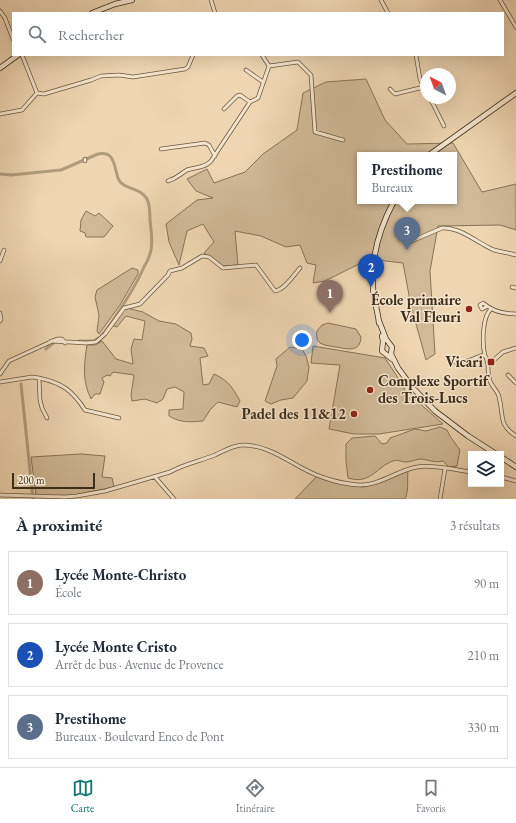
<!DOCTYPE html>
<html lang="fr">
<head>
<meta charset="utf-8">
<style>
	body { margin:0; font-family:"EB Garamond",serif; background:#f2f2f3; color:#1f2937 }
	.controls { position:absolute; right:12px; bottom:12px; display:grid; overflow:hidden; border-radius:0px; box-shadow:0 4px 16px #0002 }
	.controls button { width:36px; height:36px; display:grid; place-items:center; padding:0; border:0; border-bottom:1px solid #e0e1e3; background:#fff; color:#1f2937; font:20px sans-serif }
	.compass { position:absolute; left:420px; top:68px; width:36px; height:36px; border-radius:50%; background:#fff; box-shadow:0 4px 16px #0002; rotate:319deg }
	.scale { position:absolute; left:12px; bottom:10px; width:83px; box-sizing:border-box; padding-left:4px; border:2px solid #3d2e1a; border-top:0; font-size:11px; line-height:14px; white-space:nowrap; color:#3d2e1a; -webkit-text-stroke:3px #f5e4cd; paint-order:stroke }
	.you { position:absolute; left:302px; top:340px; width:14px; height:14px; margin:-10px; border:3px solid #fff; border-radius:50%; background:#1a73e8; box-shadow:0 0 0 6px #1a73e833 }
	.badge { display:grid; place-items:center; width:26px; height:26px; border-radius:50%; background:#0f766e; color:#fff; font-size:13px; font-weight:700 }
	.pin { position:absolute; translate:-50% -33px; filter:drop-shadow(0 1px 2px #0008) }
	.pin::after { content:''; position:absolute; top:21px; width:14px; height:12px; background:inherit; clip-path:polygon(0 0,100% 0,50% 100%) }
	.popup { position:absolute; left:357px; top:152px; width:100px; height:52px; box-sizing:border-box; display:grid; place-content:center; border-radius:0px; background:#fff; filter:drop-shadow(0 1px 3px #0005); font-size:13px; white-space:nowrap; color:#747a83 }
	.popup b { font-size:15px; color:#1f2937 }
	.popup::after { content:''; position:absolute; left:50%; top:100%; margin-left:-8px; border:8px solid transparent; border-top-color:#fff }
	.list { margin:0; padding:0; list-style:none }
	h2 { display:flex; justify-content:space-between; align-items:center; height:52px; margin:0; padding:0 16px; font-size:17px }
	h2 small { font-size:13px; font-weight:400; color:#747a83 }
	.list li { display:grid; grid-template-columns:26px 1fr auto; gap:12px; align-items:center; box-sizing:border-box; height:64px; margin:0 8px 8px; padding:0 8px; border:1px solid #e0e1e3; border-radius:0px }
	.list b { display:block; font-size:15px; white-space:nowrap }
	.list p { margin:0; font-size:13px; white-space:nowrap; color:#747a83 }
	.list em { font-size:13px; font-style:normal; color:#747a83 }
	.icon { flex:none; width:22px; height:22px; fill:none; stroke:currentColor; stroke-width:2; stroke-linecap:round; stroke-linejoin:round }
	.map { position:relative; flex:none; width:516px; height:499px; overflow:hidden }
	.search { position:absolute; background:#fff; box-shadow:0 4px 16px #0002; left:12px; right:12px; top:12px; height:44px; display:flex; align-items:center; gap:10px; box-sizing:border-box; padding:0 14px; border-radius:0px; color:#747a83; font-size:15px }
	.sheet { height:268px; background:#fff }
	nav { display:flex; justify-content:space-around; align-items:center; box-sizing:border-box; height:56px; border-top:1px solid #e0e1e3; background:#fff; font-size:11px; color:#747a83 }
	nav a { display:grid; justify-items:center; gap:2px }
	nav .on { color:#0f766e }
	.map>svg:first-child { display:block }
</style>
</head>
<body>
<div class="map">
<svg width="516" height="499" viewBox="0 0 516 499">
	<rect width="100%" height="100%" fill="#efd5b2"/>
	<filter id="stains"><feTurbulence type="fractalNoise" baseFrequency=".005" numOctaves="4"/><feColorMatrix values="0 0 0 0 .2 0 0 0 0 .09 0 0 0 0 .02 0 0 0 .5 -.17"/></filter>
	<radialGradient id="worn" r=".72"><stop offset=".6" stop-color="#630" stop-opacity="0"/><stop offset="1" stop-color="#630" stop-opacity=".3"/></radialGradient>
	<path fill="#d1b998" stroke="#877459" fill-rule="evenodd" d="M366,79L385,120L407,144L453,143L482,192L516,184V230L500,225L438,226L430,271L435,354L426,360L411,306L403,263L369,259L325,281L313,283L316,265L307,263L300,245L286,247L261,236L235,231L238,265L223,266L204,253L214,242L203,224L187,231L179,265L169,242L166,224L197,200L213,198L196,191L187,179L207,169L214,183L245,172L263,154L297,130L303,93L326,82ZM360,155H454V201H360Z
		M86,211L95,216L99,213L113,226L104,237H86L85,233L80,231L81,220Z
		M132,268L138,270V274L120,305L99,334L97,331L99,315L95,297L97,290Z
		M127,308L143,312L159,321L176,324L191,333L192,339L190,346L204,348L208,356L200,358L203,385L209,384L214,374C229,381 232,387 240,401L237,407L218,402L210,410L203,421C191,422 180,423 169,416V410L183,409L184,392L175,387L167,389L163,399L157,403L145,399L132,401L131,395L134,375L113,372L110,376L107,375L102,378L104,382L100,394H95L91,399C82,381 84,364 87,345H95L102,341L116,359L133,364L131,349L134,339L142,340L145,321L126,316L117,327L113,326L121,312Z
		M328,323L356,329L361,337C360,353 348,349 336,347C331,346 325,346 320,343C317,340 316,336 317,331L322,325Z
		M313,346L385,358L404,387L405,396L417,401L443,424L379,434H354L329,429L340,365L311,363Z
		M290,347L302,349L306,356L309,367L307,381L293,398L281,400L271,404L265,401L277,366L276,359Z
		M440,427L447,430L450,436L460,450L457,466L449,467L443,461C435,463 429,460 421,459C416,459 411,462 406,462C401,462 398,459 393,461C376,467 371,485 348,478L346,461V444L352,438L375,436L382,444L387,443L390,438L415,429L426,431Z
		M81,454L105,456L102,477L112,478L114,487L74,495L65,496L36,495L31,457Z
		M408,471C407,480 409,491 405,499H295L317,476L336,483L363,487Z"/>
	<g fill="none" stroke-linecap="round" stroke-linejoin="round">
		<path stroke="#b29c7e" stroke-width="3" d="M0,174L11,175L61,170L98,154C115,150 114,167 118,178C122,190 141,187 147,199C150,205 150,213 150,220C151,230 153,241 151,250C150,256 147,262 144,267C133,292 117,315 101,337L93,341H79
			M46,349L56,341
			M21,384L33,499"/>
		<defs>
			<path id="street" d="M211,0L215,13
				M381,0L388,13
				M500,0L516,27
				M0,11L5,18L13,39
				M262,55L269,66L298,62L311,75L315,132L343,140
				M416,55L420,79L426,91
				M246,70L263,82
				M390,89L395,94L424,87
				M37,93L44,94L91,80L101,76L119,75L133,77L185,69L188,67L193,55
				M430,98L444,126
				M224,109L237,96L240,95L250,102
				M0,114L22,110L37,93L22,55
				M161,149L205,143L209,145L215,156
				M85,159V161
				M168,181C178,178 180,174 187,170C196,167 205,168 211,161L250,102L258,98L269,66
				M407,243L442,228C461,227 477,243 494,250C501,252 509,253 516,255
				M0,261L4,250
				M512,287L516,288
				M486,307L482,309L480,305L483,303C492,311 504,314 516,314
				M0,313L1,319L0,321
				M51,341L86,343L96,342L105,334L124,308L140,304L168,275L170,271L182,268L202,256L209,257L223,268L256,265L275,291C284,290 294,275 300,268
				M516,348L503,352L488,365C488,370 488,376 490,381C492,387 498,391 499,397C504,415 498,425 516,436
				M485,356C482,344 482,317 491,309
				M455,362C465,365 475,357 484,355L486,357L488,365
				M0,374L9,361L57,339H62L65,343
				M508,375L516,383
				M0,382L32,377L39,378
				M47,418L42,408L40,400L39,378C62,383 72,390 85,410L119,418
				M155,477L174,499
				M501,477L516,481
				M0,495L65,497L77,496L105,491L170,472C184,464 200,461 215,455C224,451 233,445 243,445C266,445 285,459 304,469C320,478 342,484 359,485C379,486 398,470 417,467C431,464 456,470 471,472
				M440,499L445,469"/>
			<path id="secondary" d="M92,13L115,4L132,0
				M0,68L18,55
				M429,155L516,93
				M379,321L386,339L392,347L391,354L398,368L412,387L435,411L468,436L496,454
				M379,323C378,311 373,299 373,287C371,257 380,227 394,201
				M382,336L383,341L382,351L392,359
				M501,457L516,467"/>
		</defs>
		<use href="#street" stroke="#6a5840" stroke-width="4.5"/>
		<use href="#secondary" stroke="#3d2e1a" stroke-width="6"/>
		<use href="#street" stroke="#f5e4cd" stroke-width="3"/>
		<use href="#secondary" stroke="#f5e4cd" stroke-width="4.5"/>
	</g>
	<g fill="#8f2418" stroke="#f5e4cd" stroke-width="1.5">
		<circle cx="469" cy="309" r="4"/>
		<rect x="487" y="358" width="8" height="8" rx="2"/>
		<circle cx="370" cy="390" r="4"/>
		<circle cx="354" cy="414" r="4"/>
	</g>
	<g text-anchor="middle" stroke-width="3" stroke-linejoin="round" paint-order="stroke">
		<g font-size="15" font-weight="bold" fill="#3d2e1a" stroke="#f5e4cd" text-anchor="end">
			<text x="461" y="305">École primaire<tspan x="461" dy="17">Val Fleuri</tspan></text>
			<text x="483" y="367">Vicari</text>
			<text x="378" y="386" text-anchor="start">Complexe Sportif<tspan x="378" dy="17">des Trois-Lucs</tspan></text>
			<text x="346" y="419">Padel des 11&amp;12</text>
		</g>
	</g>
	<rect width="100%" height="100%" filter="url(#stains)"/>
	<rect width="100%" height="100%" fill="url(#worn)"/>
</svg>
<div class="controls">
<button><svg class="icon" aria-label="layers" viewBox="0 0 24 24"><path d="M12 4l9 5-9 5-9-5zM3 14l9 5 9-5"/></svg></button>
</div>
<svg class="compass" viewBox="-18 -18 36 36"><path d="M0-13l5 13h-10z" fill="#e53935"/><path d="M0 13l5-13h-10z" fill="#747a83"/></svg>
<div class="scale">200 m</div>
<div class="you"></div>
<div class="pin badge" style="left:330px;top:313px;background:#8d6e63">1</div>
<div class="pin badge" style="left:371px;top:287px;background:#1a4fb4">2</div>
<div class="pin badge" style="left:407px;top:250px;background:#5c6f8a">3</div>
<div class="popup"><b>Prestihome</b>Bureaux</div>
<div class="search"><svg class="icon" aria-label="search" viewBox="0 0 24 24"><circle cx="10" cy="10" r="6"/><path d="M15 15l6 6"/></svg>Rechercher</div>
</div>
<section class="sheet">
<h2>À proximité<small>3 résultats</small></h2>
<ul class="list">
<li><span class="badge" style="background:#8d6e63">1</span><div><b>Lycée Monte-Christo</b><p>École</p></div><em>90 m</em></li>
<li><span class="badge" style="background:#1a4fb4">2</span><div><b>Lycée Monte Cristo</b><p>Arrêt de bus · Avenue de Provence</p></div><em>210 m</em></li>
<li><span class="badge" style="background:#5c6f8a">3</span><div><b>Prestihome</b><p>Bureaux · Boulevard Enco de Pont</p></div><em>330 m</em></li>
</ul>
</section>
<nav>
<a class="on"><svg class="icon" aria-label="map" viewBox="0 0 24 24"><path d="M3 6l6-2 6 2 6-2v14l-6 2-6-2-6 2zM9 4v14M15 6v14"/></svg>Carte</a>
<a><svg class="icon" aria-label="directions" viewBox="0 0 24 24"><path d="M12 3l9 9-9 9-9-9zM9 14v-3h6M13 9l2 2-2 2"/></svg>Itinéraire</a>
<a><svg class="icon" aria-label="saved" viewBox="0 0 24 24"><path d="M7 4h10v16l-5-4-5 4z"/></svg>Favoris</a>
</nav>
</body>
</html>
